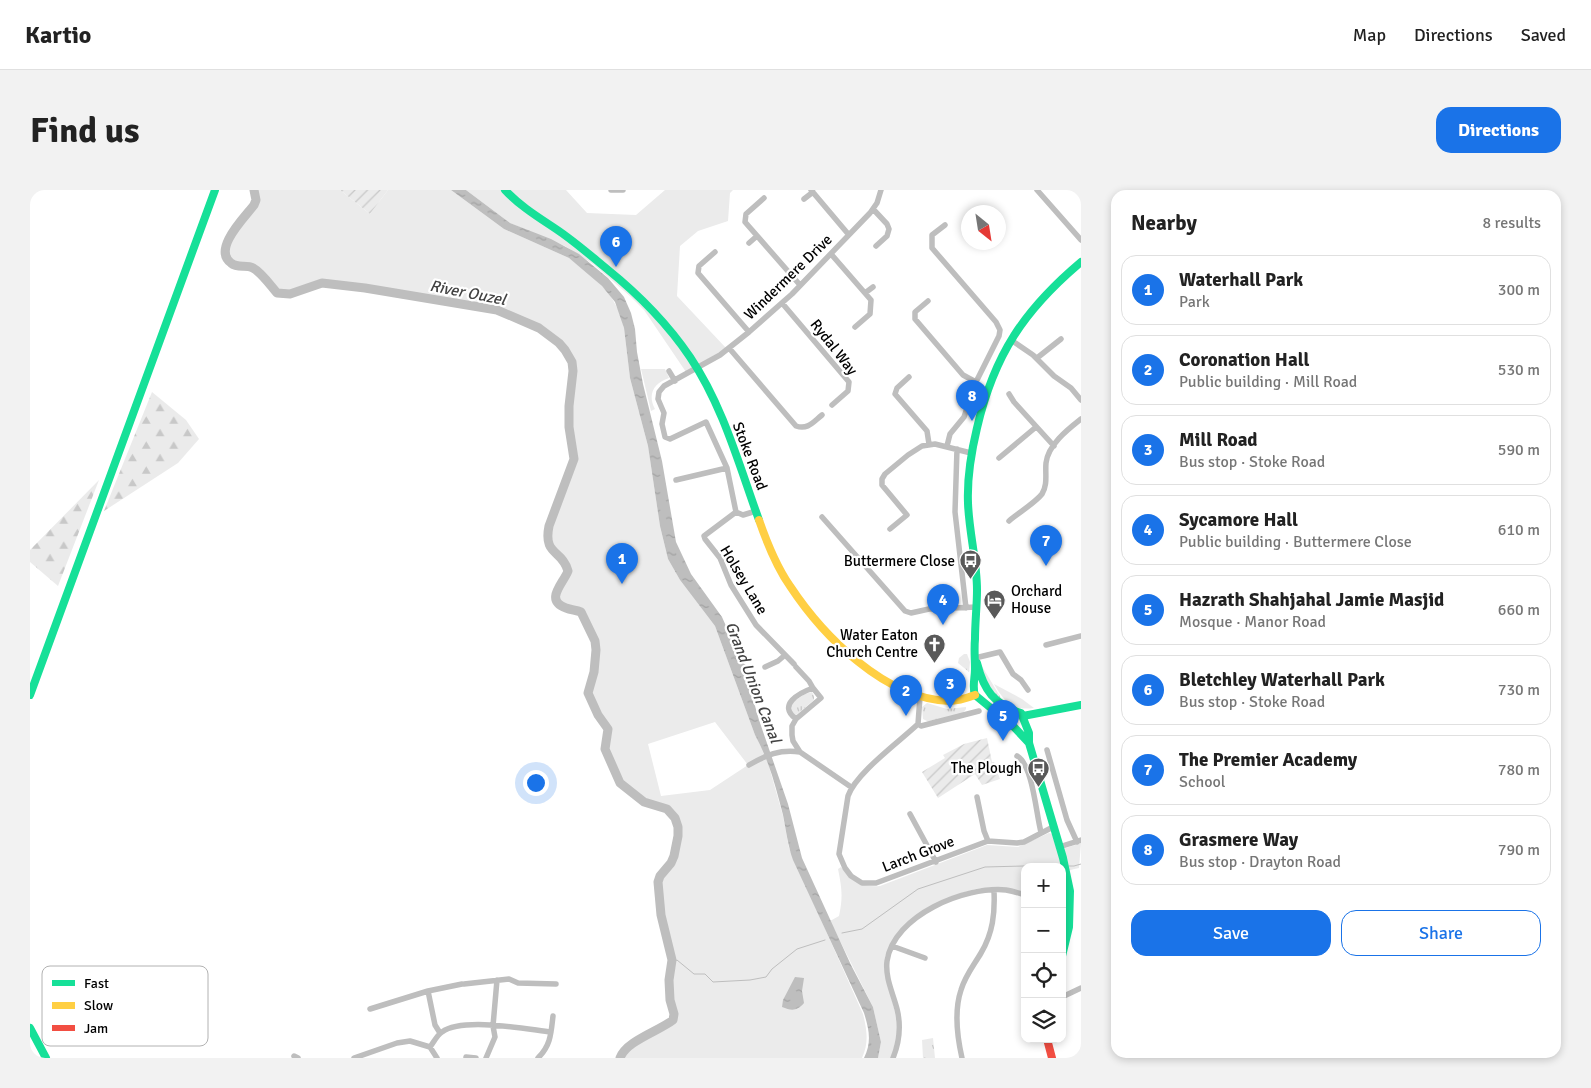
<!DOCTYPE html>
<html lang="en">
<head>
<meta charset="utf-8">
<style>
	body { margin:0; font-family:Signika,sans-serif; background:#f2f2f2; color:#222 }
	.controls { position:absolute; right:15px; bottom:15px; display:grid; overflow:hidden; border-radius:10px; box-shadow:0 2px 8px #0003 }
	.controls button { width:45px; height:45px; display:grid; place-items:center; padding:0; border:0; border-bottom:1px solid #e0e0e0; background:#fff; color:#222; font:25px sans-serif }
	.compass { position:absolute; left:931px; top:15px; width:45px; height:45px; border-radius:50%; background:#fff; box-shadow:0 2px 8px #0003; rotate:150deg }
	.you { position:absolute; left:505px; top:592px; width:18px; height:18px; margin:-12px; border:4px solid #fff; border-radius:50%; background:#1a73e8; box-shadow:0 0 0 8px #1a73e833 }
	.badge { display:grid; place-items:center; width:32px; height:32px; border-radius:50%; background:#1a73e8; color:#fff; font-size:16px; font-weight:700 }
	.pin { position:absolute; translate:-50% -41px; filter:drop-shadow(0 1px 2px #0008) }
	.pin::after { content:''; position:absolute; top:26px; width:18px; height:15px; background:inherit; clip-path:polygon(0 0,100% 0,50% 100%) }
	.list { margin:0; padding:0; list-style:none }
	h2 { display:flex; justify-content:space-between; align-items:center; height:65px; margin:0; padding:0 20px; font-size:21px }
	h2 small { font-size:16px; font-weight:400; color:#767676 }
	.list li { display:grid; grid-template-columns:32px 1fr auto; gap:15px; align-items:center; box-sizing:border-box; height:70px; margin:0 10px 10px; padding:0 10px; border:1px solid #e0e0e0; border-radius:15px }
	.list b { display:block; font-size:19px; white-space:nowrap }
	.list p { margin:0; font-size:16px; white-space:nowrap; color:#767676 }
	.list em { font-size:16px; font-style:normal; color:#767676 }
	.actions { display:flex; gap:10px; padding:15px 20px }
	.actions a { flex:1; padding:11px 0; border:1px solid #1a73e8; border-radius:15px; text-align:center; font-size:18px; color:#1a73e8 }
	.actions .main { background:#1a73e8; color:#fff }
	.icon { flex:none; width:28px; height:28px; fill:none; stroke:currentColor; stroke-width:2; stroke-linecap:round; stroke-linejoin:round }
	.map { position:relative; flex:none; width:1051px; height:868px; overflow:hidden; border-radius:15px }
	header { display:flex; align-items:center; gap:30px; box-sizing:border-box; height:70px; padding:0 25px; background:#fff; border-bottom:1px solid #e0e0e0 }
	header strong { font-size:24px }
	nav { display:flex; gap:28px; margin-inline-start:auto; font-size:18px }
	.intro { display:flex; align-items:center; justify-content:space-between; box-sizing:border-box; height:120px; padding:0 30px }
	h1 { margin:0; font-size:35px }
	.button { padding:12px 22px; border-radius:15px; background:#1a73e8; color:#fff; font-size:18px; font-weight:700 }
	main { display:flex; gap:30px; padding:0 30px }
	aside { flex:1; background:#fff; border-radius:15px; box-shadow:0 2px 8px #0003 }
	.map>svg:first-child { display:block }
</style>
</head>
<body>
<header>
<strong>Kartio</strong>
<nav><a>Map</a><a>Directions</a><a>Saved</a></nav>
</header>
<div class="intro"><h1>Find us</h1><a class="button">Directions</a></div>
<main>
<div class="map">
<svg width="1051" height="868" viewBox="0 0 1051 868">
	<defs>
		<pattern id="grass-tufts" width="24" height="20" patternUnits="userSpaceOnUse" patternTransform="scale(1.25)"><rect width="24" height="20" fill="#ebebeb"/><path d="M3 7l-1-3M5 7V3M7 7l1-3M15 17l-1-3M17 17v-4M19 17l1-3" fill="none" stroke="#c8c8c8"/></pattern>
		<pattern id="forest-firs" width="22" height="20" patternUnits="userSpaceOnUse" patternTransform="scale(1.25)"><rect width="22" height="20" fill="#ebebeb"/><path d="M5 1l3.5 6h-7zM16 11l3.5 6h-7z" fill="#c8c8c8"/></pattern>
		<pattern id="garden-furrows" width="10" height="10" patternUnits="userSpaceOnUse" patternTransform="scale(1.25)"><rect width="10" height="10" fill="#ebebeb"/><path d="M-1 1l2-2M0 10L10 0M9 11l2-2" fill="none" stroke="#c8c8c8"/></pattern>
		<pattern id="water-ripples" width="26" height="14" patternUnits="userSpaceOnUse" patternTransform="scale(1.25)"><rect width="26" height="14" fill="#bebebe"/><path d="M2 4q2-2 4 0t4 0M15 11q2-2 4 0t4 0" fill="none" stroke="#a2a2a2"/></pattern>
	</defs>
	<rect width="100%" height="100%" fill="#fff"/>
	<path fill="url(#grass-tufts)" d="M934,464H937L940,472L939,482L928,473L929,468Z
		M950,473L971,508L970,509C959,498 954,488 950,473Z
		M964,494L992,509L1004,518C981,521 974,511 964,494Z
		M782,502L784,506V510L765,526L762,524L761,513L775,504Z
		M897,513L917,519L936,517V519L933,523L899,532L893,529L892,517Z
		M903,848L905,868H893L892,850Z"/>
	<path fill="url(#forest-firs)" d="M122,202L156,230L169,249L148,273L74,321Z
		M69,290L28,396L0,372V360Z"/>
	<path fill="#ebebeb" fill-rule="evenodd" d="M224,0H310L340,24L358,0H421L474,39L539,68L563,87L579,103L590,123L594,138L600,188L618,256L630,336L638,369L650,390L685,436L725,545L734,560L738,573L753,626L759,658L833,824C837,840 839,853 832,868H590C596,851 629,841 643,829L644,824L640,810L639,790L642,770L631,725L628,692L630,686L641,673L644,666L648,646V637L645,628L637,619L614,612L590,593L575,559L578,539L568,525L558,503L564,482L566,460L565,451L551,422C542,418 533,419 526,410C525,396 537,392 537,381C538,370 524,365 519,356C516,350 518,342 519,336L544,269L539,237V216L543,181L542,172L535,160L529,153L509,138L467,120L335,98L292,93L260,104L247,103C240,95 232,84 223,78C216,74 208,79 201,73C182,59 215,27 224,15L226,10ZM685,532L718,575L680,600L631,606L618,554Z
		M436,0H536L557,23L606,25L635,0H703L700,3L698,31L668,41L650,56L647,106L696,158L656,182L614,120L601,107L563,74L535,56L480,33Z
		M611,179H635L639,188C624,193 617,204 625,219L621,221Z
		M1019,643L1022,644L1027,661L1051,653L1049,678L1036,681L1037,702L1033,707L1032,677H995V702C979,698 962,696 946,699C914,706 877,725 862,754C860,758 856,763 855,767C852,787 862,804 865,823C868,837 866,854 861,868H848L851,852L843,817L800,731L809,726C813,707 812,699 808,679L811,677C822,690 833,698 850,696L957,655L988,657Z"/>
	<path fill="url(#garden-furrows)" d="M310,0H358L340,24Z
		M957,548L962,572H964L970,589L952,595L945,584L908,608L892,582L915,568L913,565L934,554Z"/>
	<path fill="url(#water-ripples)" d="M421,0H436L480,33L521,49L549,64L578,88L594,107L601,123L605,139L607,162L613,194L632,271L646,352L661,384L692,427L712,472L717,476L719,482L716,484L729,530L758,614L772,668L821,775L843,817L851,852L848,868H834C842,852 839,839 834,823L763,670C758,656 756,640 753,625C746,598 739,570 725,545L685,436L650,390L638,369L630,336L618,256L600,188L594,138L585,112L572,96L539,68L474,39Z
		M765,787L774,788L772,801L774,813C767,821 762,821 752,817L753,810Z"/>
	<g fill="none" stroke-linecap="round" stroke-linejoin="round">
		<path stroke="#bebebe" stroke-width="1" d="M1039,676H1044L1051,674
			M812,743L832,739L888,699L955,677L1032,675
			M641,773L647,770L664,784H675L683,792L720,790L736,787L742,779L767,759L795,750"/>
		<path stroke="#bebebe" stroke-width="9" d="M224,0L226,10L224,15C215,27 182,59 201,73C208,79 216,74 223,78C232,83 240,95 247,103L260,104L292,93L335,98L467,120L509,138L529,153L535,160L542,172L543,181L539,216V237L544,269L519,336C513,366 532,359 538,381C533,394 514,410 536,418C541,420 546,420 551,422L565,451L566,460L564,482L558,503L568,525L578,539L575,559L590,593L614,612L637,619L645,628L648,637V646L644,666L641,673L630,686L628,692L631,725L642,770L639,790L640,810L644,824L643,830C629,841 596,851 590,868"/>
		<path stroke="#bebebe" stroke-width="5.5" d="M581,0H593
			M781,0L819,45
			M1007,0L1051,50
			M734,8L716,24L715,32L770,95
			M774,9L783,2
			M843,19L857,34L859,39L857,46L846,56
			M915,35L902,45V58L966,132L970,140L969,146L946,192L934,227L920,244L917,256
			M719,53L727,46
			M685,62L669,76L668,83L719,142
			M801,64L841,110L840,124L825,137
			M835,103L843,97
			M898,111L885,122V129L933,185L946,192
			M752,113L819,192L818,201L802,215
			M981,150L1003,165L1024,186L1041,198L1051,210
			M699,158L766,236C778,240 783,232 792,225
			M1007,168L1031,149
			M639,181L645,191
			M879,187L867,198L865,204L897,241L899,254
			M979,204L984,212L1024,256
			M927,259L925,322L936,418
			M969,268L1006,237
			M646,290L697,278
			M726,321L713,325L706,322L697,278L676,232L640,249L635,247L632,234L634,223L628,209L629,202L634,196L690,165L719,142L762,104L840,23L847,13L851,0
			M706,322L674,346L675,349L690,368L701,395L726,435L764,474
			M792,327L875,421L881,423L899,419L947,417
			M979,331C988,323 1005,313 1012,304C1018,294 1015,284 1016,273C1018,255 1037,240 1051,229
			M860,339L877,325L852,295V289L855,284L878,265L892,256L905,254L941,263
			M1016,455L1051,446
			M945,468L970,462L983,484L991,490L998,500
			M735,477L748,471L755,465
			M766,477L779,491L783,498
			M890,507L888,534C869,552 826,583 818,606L809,664L815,678L821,686L832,693H846L958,651L987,653L994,652L1023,637
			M766,529C747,515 769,503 783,498L791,508L766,529L762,536V545L763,551L770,562L821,597
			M888,534L891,536L949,521
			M1017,560L1037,630L1047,652
			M987,566C1003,575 1006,624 1011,642
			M719,575C736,565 750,559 770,562
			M947,607L954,641L958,651
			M880,624L906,672
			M1029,657L1051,650
			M1032,710L1040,709
			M862,756L895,768
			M434,794L479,789L488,793L526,794
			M398,801L432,794
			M1032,807L1051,798
			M340,819L398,801L405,835L410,843
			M400,857C404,852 407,845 412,842C433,827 495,839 521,842
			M264,866L268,868
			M436,867L446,868
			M324,868L367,853L380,851L400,857L407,868
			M456,868L465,847L463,836L467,790
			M508,868C521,855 521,843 523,826
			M863,868C869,853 871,835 867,819C863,803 855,788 857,771C864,725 935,696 976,700C982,701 989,703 995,705
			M932,868C927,846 924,821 931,800C935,786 944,775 951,763C963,743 965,723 964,701"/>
		<path stroke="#16e098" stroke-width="8" d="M475,0C490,16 508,27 526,39C544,51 560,65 577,79C608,104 637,133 660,167C693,216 709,275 729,330
			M947,473C954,501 964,514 991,523L999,543V553L1033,668L1040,701L1039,737L1032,766
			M0,505L185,0
			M945,505C942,497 945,488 945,479C945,469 944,459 945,449C945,432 947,416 947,400C947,371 939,342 938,313C937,288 941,263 947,238C964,165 994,120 1051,72
			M945,505L984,537L999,553
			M993,526L1051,515
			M0,838L16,868"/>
		<path stroke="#ffcf43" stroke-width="8" d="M729,330C737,353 746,376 760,396C793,446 855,509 919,511C928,511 937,508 945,505"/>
		<path stroke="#f24e42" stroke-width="8" d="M1017,849L1022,868"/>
	</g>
	<defs>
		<symbol id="bus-pin" viewBox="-11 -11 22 30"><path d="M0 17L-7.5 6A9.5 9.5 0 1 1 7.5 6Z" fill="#595959" stroke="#fff"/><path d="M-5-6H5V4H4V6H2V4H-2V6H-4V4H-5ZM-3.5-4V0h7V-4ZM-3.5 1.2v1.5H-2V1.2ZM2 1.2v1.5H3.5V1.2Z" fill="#fff"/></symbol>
		<symbol id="hotel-pin" viewBox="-11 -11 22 30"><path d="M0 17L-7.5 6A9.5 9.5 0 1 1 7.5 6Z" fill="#595959" stroke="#fff"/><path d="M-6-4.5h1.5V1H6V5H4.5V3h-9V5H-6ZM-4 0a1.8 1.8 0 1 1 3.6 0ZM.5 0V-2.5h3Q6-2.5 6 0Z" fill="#fff"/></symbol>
		<symbol id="church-pin" viewBox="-11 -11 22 30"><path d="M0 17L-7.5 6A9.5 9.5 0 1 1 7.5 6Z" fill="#595959" stroke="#fff"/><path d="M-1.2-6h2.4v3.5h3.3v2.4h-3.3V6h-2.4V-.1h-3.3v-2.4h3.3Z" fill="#fff"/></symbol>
	</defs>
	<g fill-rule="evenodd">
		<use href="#bus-pin" x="928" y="358" width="25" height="34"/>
		<use href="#hotel-pin" x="952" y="398" width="25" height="34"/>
		<use href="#church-pin" x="892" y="442" width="25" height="34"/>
		<use href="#bus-pin" x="996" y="566" width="25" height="34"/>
	</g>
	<g text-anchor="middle" stroke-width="4.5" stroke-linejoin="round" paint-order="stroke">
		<g font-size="15" fill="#000" stroke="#fff">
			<text transform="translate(758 87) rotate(-44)" y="5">Windermere Drive</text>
			<text transform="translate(804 157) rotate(52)" y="5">Rydal Way</text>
			<text transform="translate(720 266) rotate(69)" y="5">Stoke Road</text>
			<text transform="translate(714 390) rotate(59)" y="5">Holsey Lane</text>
			<text transform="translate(888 664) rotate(-21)" y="5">Larch Grove</text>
		</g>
		<g font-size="15" fill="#000" stroke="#fff" text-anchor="end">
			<text x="925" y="376">Buttermere Close</text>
			<text x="981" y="406" text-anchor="start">Orchard<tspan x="981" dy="17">House</tspan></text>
			<text x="888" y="450">Water Eaton<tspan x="888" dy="17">Church Centre</tspan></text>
			<text x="992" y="583">The Plough</text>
		</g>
		<g font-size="16" font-style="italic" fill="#434343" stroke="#fff">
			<text transform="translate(438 102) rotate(11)" y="6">River Ouzel</text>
			<text transform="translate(724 492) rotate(69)" y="6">Grand Union Canal</text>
		</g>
	</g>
	<rect x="12" y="776" width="166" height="80" rx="8" fill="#fff" stroke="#b2b2b2" stroke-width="1"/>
	<rect x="22" y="790" width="23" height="6" fill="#16e098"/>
	<rect x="22" y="812" width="23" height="7" fill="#ffcf43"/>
	<rect x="22" y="835" width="23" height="6" fill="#f24e42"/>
	<g font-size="14" fill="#000">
		<text x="54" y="798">Fast</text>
		<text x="54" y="820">Slow</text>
		<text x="54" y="843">Jam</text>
	</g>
</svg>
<div class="controls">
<button>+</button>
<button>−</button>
<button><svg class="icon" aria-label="locate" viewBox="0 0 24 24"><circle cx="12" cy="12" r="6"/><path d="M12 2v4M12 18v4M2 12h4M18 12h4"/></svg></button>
<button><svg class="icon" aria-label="layers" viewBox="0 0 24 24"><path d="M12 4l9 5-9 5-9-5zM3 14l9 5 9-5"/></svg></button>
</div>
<svg class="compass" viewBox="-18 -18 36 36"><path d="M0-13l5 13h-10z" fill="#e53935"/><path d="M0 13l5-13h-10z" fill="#767676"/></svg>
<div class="you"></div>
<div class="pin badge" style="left:592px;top:394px">1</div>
<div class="pin badge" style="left:876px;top:526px">2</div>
<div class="pin badge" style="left:920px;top:519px">3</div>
<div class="pin badge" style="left:913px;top:435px">4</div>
<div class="pin badge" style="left:973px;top:551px">5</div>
<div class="pin badge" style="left:586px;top:77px">6</div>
<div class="pin badge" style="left:1016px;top:376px">7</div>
<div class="pin badge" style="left:942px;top:231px">8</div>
</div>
<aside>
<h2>Nearby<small>8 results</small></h2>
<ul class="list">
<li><span class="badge">1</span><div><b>Waterhall Park</b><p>Park</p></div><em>300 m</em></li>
<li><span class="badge">2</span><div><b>Coronation Hall</b><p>Public building · Mill Road</p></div><em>530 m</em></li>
<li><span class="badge">3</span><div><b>Mill Road</b><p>Bus stop · Stoke Road</p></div><em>590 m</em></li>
<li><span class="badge">4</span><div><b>Sycamore Hall</b><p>Public building · Buttermere Close</p></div><em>610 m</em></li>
<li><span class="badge">5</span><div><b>Hazrath Shahjahal Jamie Masjid</b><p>Mosque · Manor Road</p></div><em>660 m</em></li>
<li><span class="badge">6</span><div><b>Bletchley Waterhall Park</b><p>Bus stop · Stoke Road</p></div><em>730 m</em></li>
<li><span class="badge">7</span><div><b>The Premier Academy</b><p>School</p></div><em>780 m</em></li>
<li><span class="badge">8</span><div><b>Grasmere Way</b><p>Bus stop · Drayton Road</p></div><em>790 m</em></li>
</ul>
<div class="actions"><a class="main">Save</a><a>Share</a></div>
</aside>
</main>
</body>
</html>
